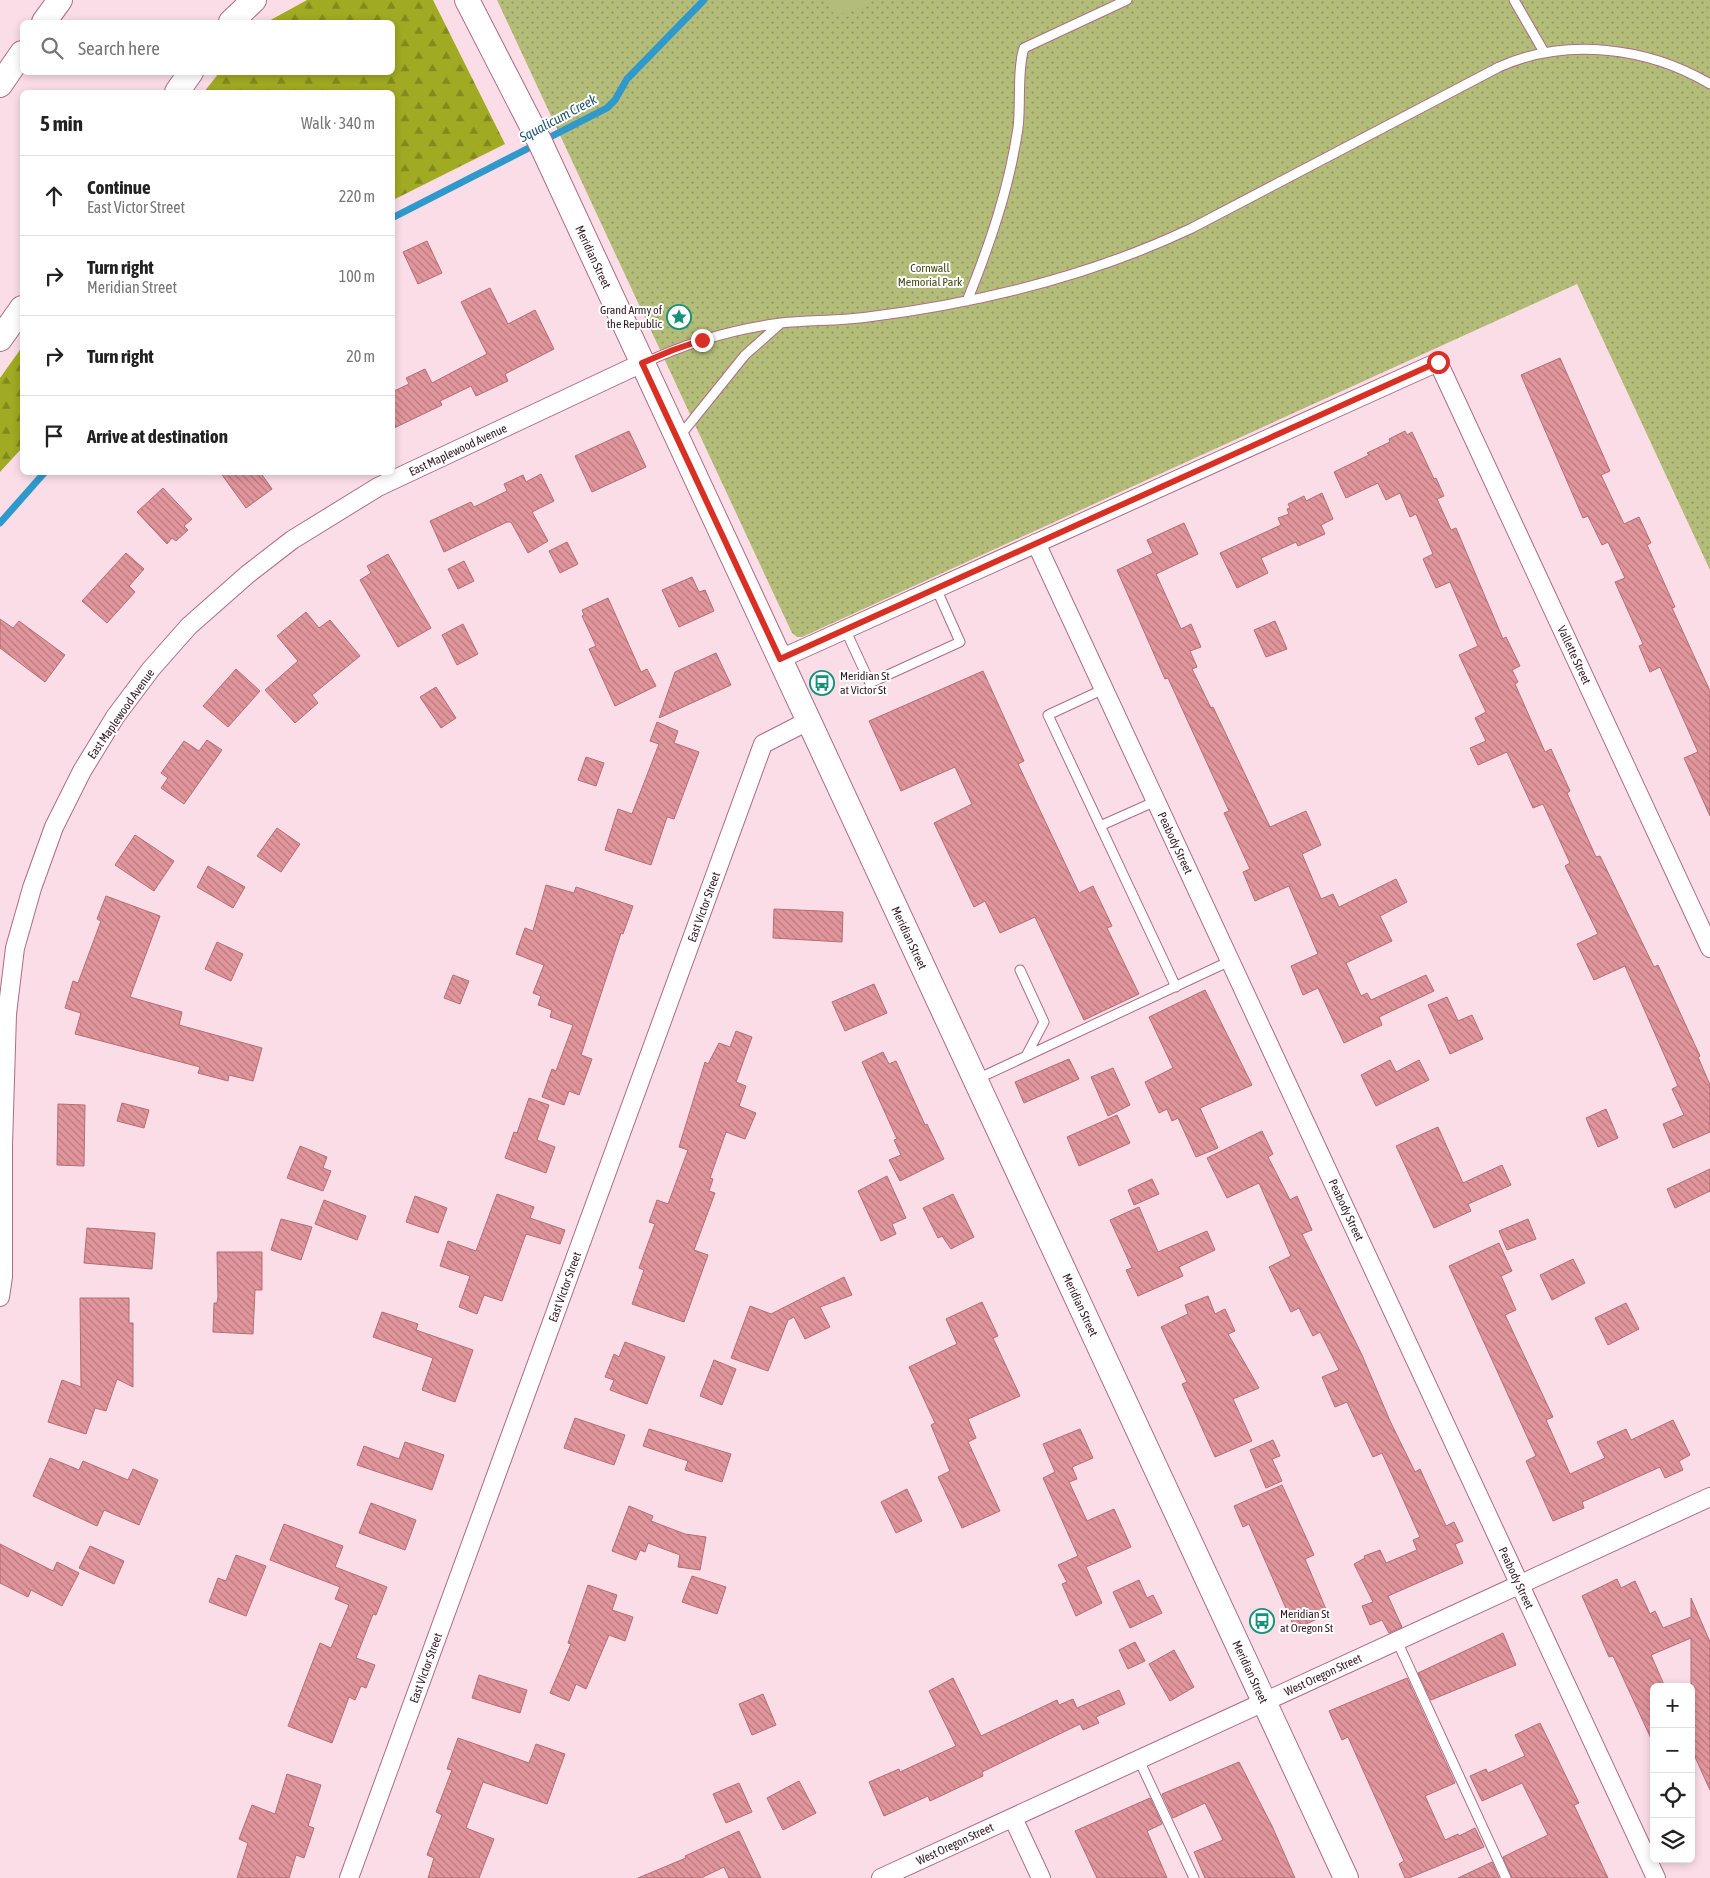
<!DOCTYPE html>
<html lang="en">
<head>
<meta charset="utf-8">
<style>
	body { margin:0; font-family:"Asap Condensed",sans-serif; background:#f6f6f6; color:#222 }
	.controls { position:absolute; right:15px; bottom:15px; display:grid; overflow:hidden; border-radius:8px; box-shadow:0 2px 8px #0003 }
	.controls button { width:45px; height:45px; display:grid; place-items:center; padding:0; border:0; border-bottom:1px solid #e0e0e0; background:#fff; color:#222; font:25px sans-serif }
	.stop { position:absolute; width:15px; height:15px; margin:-11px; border:4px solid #d93025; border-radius:50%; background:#fff }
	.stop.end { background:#d93025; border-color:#fff; box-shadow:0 1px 5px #0008 }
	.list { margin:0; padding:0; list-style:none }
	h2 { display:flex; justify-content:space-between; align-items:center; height:65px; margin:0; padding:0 20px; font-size:21px }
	h2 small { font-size:16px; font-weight:400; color:#767676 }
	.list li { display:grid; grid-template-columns:32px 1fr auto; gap:15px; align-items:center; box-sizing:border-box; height:80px; padding:0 20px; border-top:1px solid #e0e0e0 }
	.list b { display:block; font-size:19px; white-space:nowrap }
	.list p { margin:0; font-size:16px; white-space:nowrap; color:#767676 }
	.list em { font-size:16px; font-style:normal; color:#767676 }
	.icon { flex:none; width:28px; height:28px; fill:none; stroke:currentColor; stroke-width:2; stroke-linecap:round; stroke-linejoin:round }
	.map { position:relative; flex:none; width:1710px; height:1878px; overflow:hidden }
	.search { position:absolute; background:#fff; box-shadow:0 2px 8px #0003; left:20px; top:20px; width:375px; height:55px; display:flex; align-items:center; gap:12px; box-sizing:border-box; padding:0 18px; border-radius:8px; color:#767676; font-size:19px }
	.panel { position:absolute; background:#fff; box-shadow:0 2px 8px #0003; left:20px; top:90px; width:375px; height:385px; border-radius:8px }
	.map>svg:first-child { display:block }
</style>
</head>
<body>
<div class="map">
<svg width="1710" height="1878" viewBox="0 0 1710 1878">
	<defs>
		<pattern id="green-dots" width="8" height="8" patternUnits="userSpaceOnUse" patternTransform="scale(1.25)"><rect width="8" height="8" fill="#b3bc78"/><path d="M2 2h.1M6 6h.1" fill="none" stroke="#929862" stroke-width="1.8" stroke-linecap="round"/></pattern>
		<pattern id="forest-firs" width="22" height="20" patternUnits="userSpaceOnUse" patternTransform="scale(1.25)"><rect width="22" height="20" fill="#a0aa22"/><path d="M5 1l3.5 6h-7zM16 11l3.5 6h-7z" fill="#838a1d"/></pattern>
		<pattern id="building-back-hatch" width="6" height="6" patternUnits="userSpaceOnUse" patternTransform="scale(1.25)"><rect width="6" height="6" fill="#e1969c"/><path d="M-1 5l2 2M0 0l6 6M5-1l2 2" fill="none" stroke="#b77a7f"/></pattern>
	</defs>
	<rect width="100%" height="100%" fill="#fbdde8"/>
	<path fill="url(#green-dots)" d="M497,0H1710V570L1577,284L802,637H797L792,633Z"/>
	<path fill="url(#forest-firs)" d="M307,0H433L505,144L393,200L392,92H204L219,73L392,72V22H267Z
		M22,347V448L0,472V378Z"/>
	<path fill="#b3bc78" d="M831,0H868L869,3C859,8 824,26 831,0Z"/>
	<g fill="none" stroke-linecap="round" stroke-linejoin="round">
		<path stroke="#3099cc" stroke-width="7" d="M392,218L607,108L615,100L627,79L704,0
			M0,523L45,472"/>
	</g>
	<path fill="url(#building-back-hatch)" stroke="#b56d74" d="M427,241L442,273L418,284L403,252Z
		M490,288L508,324L535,310L554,349L505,374L508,381L476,396L471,386L440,401L442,405L392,429V392L409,384L406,378L425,369L432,383L487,354L461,302Z
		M1560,358L1610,471L1601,475L1624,524L1639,517L1651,543L1647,545L1675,607L1672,608L1710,691V816L1684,758L1698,752L1660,667L1650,672L1639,646L1643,644L1615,582L1625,578L1608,542L1602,545L1588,516L1583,518L1521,375Z
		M629,431L646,467L592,492L575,456Z
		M1405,431L1407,435L1412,432L1434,479L1436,478L1444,496L1437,499L1451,530L1456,528L1503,639L1506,637L1520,666L1512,670L1518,682L1515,684L1545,752L1551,749L1570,791L1567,793L1596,857L1600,856L1654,967L1658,965L1700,1056L1698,1057L1710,1085V1132L1673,1148L1663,1124L1684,1115L1672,1089L1678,1086L1625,966L1594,980L1577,944L1598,934L1565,866L1570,863L1543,804L1533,808L1507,752L1478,765L1470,748L1486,741L1475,718L1486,712L1459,655L1478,646L1450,582L1436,588L1423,559L1433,554L1416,514L1410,517L1400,493L1386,500L1378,483L1346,498L1334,472L1369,455L1367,453L1390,442L1389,439Z
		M220,472H260L272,489L246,508Z
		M541,474L554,501L532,512L548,541L528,553L511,522H507L444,552L430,521L471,502L474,507L507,491L504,484L523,475L526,482Z
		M163,488L192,519L184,526L188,530L176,541L172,538L167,544L137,512Z
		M1322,493L1333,519L1321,525L1325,534L1298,546L1296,542L1261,558L1268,573L1237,588L1220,553L1281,525L1278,518L1289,514L1287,509L1290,508L1288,504L1304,496L1306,501Z
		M1184,523L1198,554L1156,574L1181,629L1191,624L1201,647L1190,651L1197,667L1192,669L1211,708L1213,707L1270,827L1306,811L1321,845L1302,854L1321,899L1333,894L1339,907L1396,879L1407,902L1380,916L1392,941L1346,963L1361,996L1367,993L1371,1000L1426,975L1434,991L1379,1017L1382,1025L1344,1043L1318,988L1303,995L1291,966L1318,954L1289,886L1255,901L1243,872L1250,869L1224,813L1229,811L1168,678L1165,679L1117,570L1153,553L1147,540Z
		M567,542L578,564L560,573L549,551Z
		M126,553L144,569L129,586L135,592L107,623L82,601Z
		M388,554L431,628L398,647L360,580L371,573L367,566Z
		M464,561L474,581L458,589L448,569Z
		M692,577L699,592L705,590L714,611L679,627L662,590Z
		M608,598L641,672L647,669L656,686L615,706L589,649L596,646L582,616L584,615L582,610Z
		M306,612L319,628L330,620L360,656L312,695L318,703L295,723L265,690L298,661L277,636Z
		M0,619L13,628L19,621L65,655L45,682L0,648Z
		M1275,621L1287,649L1266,657L1254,630Z
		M463,624L478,654L457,665L442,635Z
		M716,653L731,685L659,718L675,672Z
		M236,669L260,691L228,727L203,706Z
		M983,671L1024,761L1018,764L1079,893L1093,886L1112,926L1107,928L1139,994L1084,1020L1035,917L1000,933L985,901L974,907L934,823L972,804L955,767L901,791L869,721Z
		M436,687L456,718L441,728L420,697Z
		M657,722L678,731L674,743L699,752L674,819L667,817L651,865L605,850L618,809L632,814L659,744L650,741Z
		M207,740L222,750L184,804L161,788L168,778L161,773L184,741L199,751Z
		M586,757L604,763L596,786L578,780Z
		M277,828L300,844L281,872L257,856Z
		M135,835L174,861L154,891L115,865Z
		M208,866L245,887L233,908L197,887Z
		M546,885L574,893L576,887L633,906L623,934L621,933L581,1055L592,1059L579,1095L569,1091L564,1105L542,1097L552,1069L556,1071L573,1025L550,1017L552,1010L538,1005L541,996L533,993L544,965L516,954L525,928L533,931Z
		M106,896L160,916L130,997L182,1012L179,1025L262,1048L253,1081L229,1075L228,1081L198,1073L200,1067L75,1034L81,1013L65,1008L73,981L78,983L101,921L97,919Z
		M774,909L843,912L842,942L773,938Z
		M217,942L243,954L231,981L205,969Z
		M453,975L469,981L460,1004L444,998Z
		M874,984L887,1013L845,1031L832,1002Z
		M1205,990L1252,1085L1200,1108L1218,1148L1196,1157L1178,1118L1172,1121L1167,1109L1159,1113L1145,1082L1173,1068L1149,1017Z
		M1447,997L1458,1021L1472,1015L1483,1039L1450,1054L1428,1005Z
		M736,1031L752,1037L736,1082L746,1086L739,1106L756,1113L745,1139L726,1132L710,1178L713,1179L709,1191L715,1193L694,1250L708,1255L684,1322L632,1304L644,1270L639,1268L655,1224L649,1222L657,1200L668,1204L688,1150L679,1147L705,1062L708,1064L719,1043L730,1047Z
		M883,1052L889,1064L896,1061L925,1125L927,1124L944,1159L900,1181L889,1160L901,1155L894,1140L897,1139L862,1062Z
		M1069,1059L1079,1079L1024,1103L1015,1082Z
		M1390,1060L1396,1072L1419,1060L1429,1080L1376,1106L1361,1075Z
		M1113,1068L1130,1105L1108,1116L1091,1077Z
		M529,1098L549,1105L537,1140L555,1147L546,1173L505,1158L514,1132L517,1133Z
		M122,1103L149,1110L144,1128L117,1121Z
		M58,1104L85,1105L84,1166L57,1165Z
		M1606,1109L1618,1138L1598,1147L1586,1118Z
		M1117,1115L1130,1143L1079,1166L1067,1137Z
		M1438,1127L1463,1183L1502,1165L1511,1185L1468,1204L1471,1211L1434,1228L1396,1146Z
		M1262,1131L1273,1154L1268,1157L1290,1200L1297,1196L1312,1230L1302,1234L1362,1355L1390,1421L1415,1472L1420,1469L1446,1526L1454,1522L1463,1541L1455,1544L1463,1563L1388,1596L1402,1627L1389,1633L1382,1620L1370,1625L1362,1606L1373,1602L1354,1564L1365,1558L1364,1556L1380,1550L1386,1563L1417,1550L1413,1540L1420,1537L1382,1453L1373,1457L1347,1402L1335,1407L1322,1377L1339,1370L1320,1332L1313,1336L1299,1308L1291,1312L1269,1267L1291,1256L1259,1183L1227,1198L1207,1158Z
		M300,1146L327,1157L323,1168L331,1171L323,1191L287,1178Z
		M1710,1169V1191L1675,1208L1667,1189Z
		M887,1176L906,1218L892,1224L896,1234L881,1241L858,1191Z
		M1152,1179L1159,1194L1134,1205L1128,1190Z
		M497,1194L534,1207L530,1218L565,1230L560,1244L526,1234L502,1301L484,1295L477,1314L459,1307L470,1276L440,1266L448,1241L476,1251Z
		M953,1194L974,1237L951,1249L942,1236L938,1238L923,1208Z
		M415,1196L447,1208L438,1233L406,1222Z
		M324,1200L366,1216L357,1240L315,1224Z
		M1139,1207L1158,1252L1207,1231L1215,1250L1179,1267L1183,1276L1138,1296L1126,1270L1132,1268L1110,1220Z
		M281,1219L312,1227L301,1260L271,1250Z
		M1528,1219L1536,1239L1507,1250L1499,1231Z
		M87,1228L155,1233L152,1269L84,1263Z
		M1499,1243L1512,1271L1501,1276L1516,1310L1505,1315L1553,1417L1546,1420L1570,1474L1605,1458L1597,1442L1626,1429L1631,1440L1673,1420L1690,1455L1679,1461L1683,1470L1665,1478L1660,1467L1582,1502L1584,1508L1553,1521L1526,1461L1536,1456L1449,1266Z
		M217,1252H262V1290H255L253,1334L213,1332L214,1303H217L218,1297Z
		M1573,1259L1585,1283L1552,1300L1540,1275Z
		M844,1277L852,1295L820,1307L830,1327L805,1339L794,1317L788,1320L768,1371L731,1358L750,1306L771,1314Z
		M1208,1296L1215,1314L1225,1309L1235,1331L1228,1334L1259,1388L1233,1399L1252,1441L1215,1457L1182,1384L1187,1382L1161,1327L1188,1314L1185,1305Z
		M80,1298H129V1323H133V1387L117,1379L106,1411L95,1408L86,1434L48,1422L62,1380L81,1387Z
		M982,1302L998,1336L993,1338L1020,1396L968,1419L976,1438L968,1442L1000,1511L962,1528L938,1477L950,1471L931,1425L935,1423L909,1367L957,1344L946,1319Z
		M1626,1303L1639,1329L1608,1345L1595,1318Z
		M382,1312L418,1324L416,1330L473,1350L455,1402L422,1390L433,1358L373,1337Z
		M625,1342L665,1357L647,1404L610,1390L614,1380L605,1377L614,1354L619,1357Z
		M714,1360L736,1369L722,1405L700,1396Z
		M575,1418L625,1435L614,1465L564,1448Z
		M649,1429L731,1454L722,1482L685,1470L688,1461L643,1446Z
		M1080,1429L1093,1458L1072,1467L1077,1479L1069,1482L1087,1521L1114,1509L1131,1547L1086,1567L1102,1603L1076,1616L1062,1584L1067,1582L1058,1565L1078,1556L1043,1478L1055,1472L1043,1444Z
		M1273,1440L1280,1456L1272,1459L1282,1481L1266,1488L1250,1450Z
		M405,1442L444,1455L432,1490L357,1465L364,1446L399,1459Z
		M50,1458L79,1470L83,1461L128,1480L133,1469L158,1480L139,1525L104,1510L97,1526L33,1496Z
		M1282,1485L1314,1555L1305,1559L1328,1614L1295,1629L1249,1524L1243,1527L1234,1506Z
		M907,1489L922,1521L896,1533L881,1502Z
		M371,1503L416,1520L405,1550L359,1533Z
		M629,1506L653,1516L651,1521L685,1534L706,1537L700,1570L678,1567L680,1555L648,1543L645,1552L640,1550L636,1560L612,1551Z
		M284,1524L343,1546L335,1567L387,1587L376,1615L373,1614L356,1658L375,1665L366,1688L361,1686L355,1700L349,1697L332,1743L288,1726L320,1643L331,1648L349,1605L335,1599L340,1587L270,1560Z
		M0,1544L53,1571L57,1562L79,1573L62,1606L31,1590L28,1597L0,1583Z
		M90,1546L124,1561L114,1584L79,1568Z
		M236,1555L266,1566L246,1616L209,1602L218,1578L226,1581Z
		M692,1576L726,1587L717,1614L682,1602Z
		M1617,1579L1621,1588L1635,1581L1650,1614L1655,1611L1663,1628L1691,1617V1598L1710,1642V1790L1691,1748V1638L1651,1655L1665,1687H1654V1745L1613,1656L1609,1657L1582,1596Z
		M1139,1580L1147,1598L1153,1595L1162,1613L1130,1628L1113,1592Z
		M588,1585L617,1595L612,1610L633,1617L625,1641L609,1635L586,1689L576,1684L569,1701L550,1693L571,1644L568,1643Z
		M1503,1633L1516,1665L1431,1700L1418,1673Z
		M1135,1642L1145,1661L1128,1669L1119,1650Z
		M1174,1650L1194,1687L1170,1701L1149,1664Z
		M479,1675L527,1690L520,1713L472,1698Z
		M953,1678L981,1736L1057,1700L1059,1705L1073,1699L1077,1708L1119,1690L1125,1704L1096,1717L1099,1723L1083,1730L1080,1724L982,1772L983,1776L930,1801L928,1796L884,1816L869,1782L899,1769L900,1772L956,1746L929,1691Z
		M1407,1678L1455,1783L1425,1796L1445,1840L1458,1834L1459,1836L1475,1828L1484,1847L1409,1878H1405L1399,1864L1404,1861L1348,1737L1342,1740L1329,1711Z
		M763,1694L776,1725L752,1735L739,1704Z
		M1540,1723L1579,1803L1574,1805L1608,1878H1512L1503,1857L1548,1835L1522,1783L1482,1801L1470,1776L1486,1769L1488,1773L1525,1756L1515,1735Z
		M458,1738L529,1763L536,1744L565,1754L547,1804L483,1782L466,1828L494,1839L479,1878H428L434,1858L427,1855L442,1815L436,1812L452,1770L447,1769Z
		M1239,1762L1272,1826L1295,1878H1205L1194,1852L1223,1840L1205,1803L1173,1818L1162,1794Z
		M287,1774L321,1785L308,1826L314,1828L304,1858L296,1855L289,1878H237L248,1843L239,1839L252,1805L275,1814Z
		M799,1781L816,1813L783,1830L767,1798Z
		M739,1783L752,1812L726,1823L713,1794Z
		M1150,1798L1162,1824L1147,1831L1167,1878H1097L1075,1831Z
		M739,1831L761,1878H729L724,1867L701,1878H638L686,1858L685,1856Z
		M1492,1862L1499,1878H1458Z"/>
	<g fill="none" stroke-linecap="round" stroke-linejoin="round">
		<defs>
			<path id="lane" d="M1514,0L1544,52
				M967,301C990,244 1009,189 1018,128C1021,104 1017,69 1024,48L1127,0
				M644,363C687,343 734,329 781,323C810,320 839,321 868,317C979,303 1091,276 1192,228L1499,67C1566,37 1648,47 1710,84
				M679,437L745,355L780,324
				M845,629L870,683L960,642L936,588
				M1104,689L1048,715L1176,987
				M1100,826L1156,801
				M1020,970L1044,1022L1026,1056
				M975,1080L1230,961
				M1397,1641L1506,1878
				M1139,1760L1194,1878"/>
			<path id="street" d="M1036,543L1656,1878
				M780,659L1438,362L1710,948
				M0,1297L3,1277V1145L7,1014L15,948L32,888L54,827L82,771L115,717L151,669L189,626L248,574L292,540L378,487L642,363
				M1013,1818L1041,1878
				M349,1878L763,744L808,721
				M881,1878L1710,1497"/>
			<path id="secondary" d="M467,0L540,142L1346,1878
				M44,22L60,0
				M231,22L254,0
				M0,85L22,53
				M177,92L191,72
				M0,339L22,308"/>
		</defs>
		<use href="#lane" stroke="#ae6c87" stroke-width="11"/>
		<use href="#street" stroke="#ae6c87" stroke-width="20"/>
		<use href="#secondary" stroke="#ae6c87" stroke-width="26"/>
		<use href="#lane" stroke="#fff" stroke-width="9"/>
		<use href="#street" stroke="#fff" stroke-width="18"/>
		<use href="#secondary" stroke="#fff" stroke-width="24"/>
	</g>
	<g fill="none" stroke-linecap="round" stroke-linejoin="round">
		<path stroke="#d93025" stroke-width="6" d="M702,340L673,350L642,363L780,659L1438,362"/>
	</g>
	<defs>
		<symbol id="sight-ring" viewBox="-11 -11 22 22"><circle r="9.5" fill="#fff" stroke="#149279" stroke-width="1.5"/><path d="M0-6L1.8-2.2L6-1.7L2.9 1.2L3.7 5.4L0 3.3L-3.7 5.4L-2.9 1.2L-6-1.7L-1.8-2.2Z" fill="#149279"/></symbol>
		<symbol id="bus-ring" viewBox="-11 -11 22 22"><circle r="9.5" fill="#fff" stroke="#149279" stroke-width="1.5"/><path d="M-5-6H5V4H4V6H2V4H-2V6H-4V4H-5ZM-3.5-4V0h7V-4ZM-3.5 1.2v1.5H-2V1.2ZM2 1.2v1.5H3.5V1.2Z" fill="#149279"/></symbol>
	</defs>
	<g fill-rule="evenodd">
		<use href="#sight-ring" x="665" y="303" width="28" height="28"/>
		<use href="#bus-ring" x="808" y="669" width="28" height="28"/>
		<use href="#bus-ring" x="1248" y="1607" width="28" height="28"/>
	</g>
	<g text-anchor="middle" stroke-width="4" stroke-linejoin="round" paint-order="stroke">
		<g font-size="12" fill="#351a25" stroke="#fff">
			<text transform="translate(593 257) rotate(65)" y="4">Meridian Street</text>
			<text transform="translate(458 450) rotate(-25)" y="4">East Maplewood Avenue</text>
			<text transform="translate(1574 655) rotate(65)" y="4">Vallette Street</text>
			<text transform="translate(121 714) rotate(-55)" y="4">East Maplewood Avenue</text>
			<text transform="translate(1175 843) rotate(65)" y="4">Peabody Street</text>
			<text transform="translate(704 907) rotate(-70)" y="4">East Victor Street</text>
			<text transform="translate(909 938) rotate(65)" y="4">Meridian Street</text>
			<text transform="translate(1346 1210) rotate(65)" y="4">Peabody Street</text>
			<text transform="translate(565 1287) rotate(-70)" y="4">East Victor Street</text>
			<text transform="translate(1080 1305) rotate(65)" y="4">Meridian Street</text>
			<text transform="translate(1516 1578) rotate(65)" y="4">Peabody Street</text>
			<text transform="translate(426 1668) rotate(-70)" y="4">East Victor Street</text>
			<text transform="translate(1250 1672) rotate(65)" y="4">Meridian Street</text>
			<text transform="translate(1323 1675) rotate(-25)" y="4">West Oregon Street</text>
			<text transform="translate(955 1844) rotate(-25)" y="4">West Oregon Street</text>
		</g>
		<g font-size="12" fill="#464b18" stroke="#fff">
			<text x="930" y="272">Cornwall<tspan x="930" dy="14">Memorial Park</tspan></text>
		</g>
		<g font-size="12" fill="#351a25" stroke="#fff" text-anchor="start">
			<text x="662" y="314" text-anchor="end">Grand Army of<tspan x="662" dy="14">the Republic</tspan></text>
			<text x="840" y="680">Meridian St<tspan x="840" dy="14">at Victor St</tspan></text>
			<text x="1280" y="1618">Meridian St<tspan x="1280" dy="14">at Oregon St</tspan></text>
		</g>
		<g font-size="14" font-style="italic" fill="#225772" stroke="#fff">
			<text transform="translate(558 118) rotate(-28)" y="5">Squalicum Creek</text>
		</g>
	</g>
</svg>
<div class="controls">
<button>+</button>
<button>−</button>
<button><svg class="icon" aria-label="locate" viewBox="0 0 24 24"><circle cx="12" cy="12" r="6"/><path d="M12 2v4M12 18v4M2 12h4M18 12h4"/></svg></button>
<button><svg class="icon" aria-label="layers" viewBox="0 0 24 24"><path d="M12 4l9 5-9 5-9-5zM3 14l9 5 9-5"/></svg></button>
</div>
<div class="stop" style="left:1438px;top:362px"></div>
<div class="stop end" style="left:702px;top:340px"></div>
<div class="search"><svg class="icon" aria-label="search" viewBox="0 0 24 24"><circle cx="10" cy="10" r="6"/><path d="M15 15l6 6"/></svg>Search here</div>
<section class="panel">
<h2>5 min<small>Walk · 340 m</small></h2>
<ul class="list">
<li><svg class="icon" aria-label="ahead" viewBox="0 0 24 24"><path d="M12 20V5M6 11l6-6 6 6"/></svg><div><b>Continue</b><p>East Victor Street</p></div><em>220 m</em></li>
<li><svg class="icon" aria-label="right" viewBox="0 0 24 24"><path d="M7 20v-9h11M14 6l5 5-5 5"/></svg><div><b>Turn right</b><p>Meridian Street</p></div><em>100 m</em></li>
<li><svg class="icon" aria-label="right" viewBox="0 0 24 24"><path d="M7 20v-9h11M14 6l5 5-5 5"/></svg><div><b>Turn right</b></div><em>20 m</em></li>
<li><svg class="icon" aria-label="arrive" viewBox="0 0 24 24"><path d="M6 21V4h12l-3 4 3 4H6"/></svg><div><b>Arrive at destination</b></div></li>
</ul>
</section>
</div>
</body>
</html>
